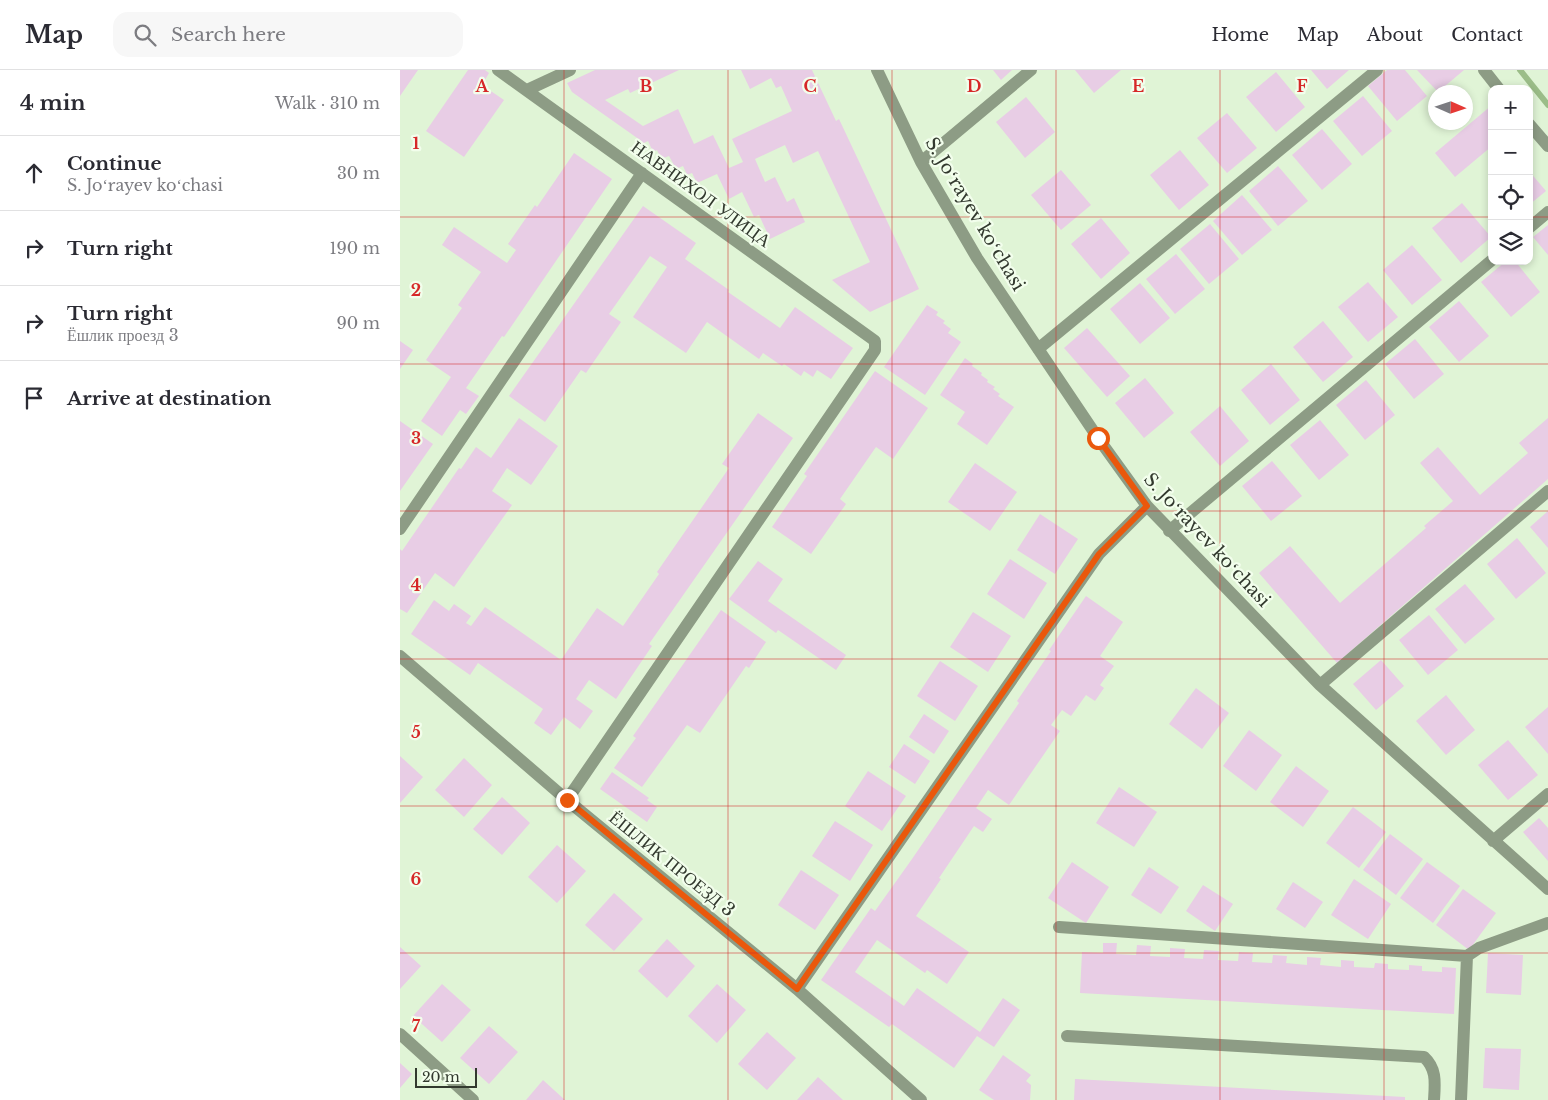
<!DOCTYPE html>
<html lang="en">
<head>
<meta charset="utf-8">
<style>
	body { margin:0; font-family:"Libre Baskerville",serif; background:#f7f7f7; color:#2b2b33 }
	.controls { position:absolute; right:15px; top:15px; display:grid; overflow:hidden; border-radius:10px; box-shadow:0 2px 8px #0003 }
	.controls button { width:45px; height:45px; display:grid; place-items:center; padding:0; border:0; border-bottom:1px solid #e1e1e2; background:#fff; color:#2b2b33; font:25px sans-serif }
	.compass { position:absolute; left:1028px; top:15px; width:45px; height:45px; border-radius:50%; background:#fff; box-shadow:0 2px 8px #0003; rotate:93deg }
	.scale { position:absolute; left:15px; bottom:12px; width:62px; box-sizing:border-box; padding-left:5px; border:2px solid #32392e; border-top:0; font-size:14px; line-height:18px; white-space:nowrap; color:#32392e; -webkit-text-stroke:4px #f2feec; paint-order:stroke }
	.stop { position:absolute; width:15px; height:15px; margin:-11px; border:4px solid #ea580c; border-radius:50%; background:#fff }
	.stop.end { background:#ea580c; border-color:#fff; box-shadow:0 1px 5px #0008 }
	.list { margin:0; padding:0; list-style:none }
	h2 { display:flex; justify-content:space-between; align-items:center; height:65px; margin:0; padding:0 20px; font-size:21px }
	h2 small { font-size:16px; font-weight:400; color:#7c7c81 }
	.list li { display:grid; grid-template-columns:32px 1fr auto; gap:15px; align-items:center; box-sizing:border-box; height:75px; padding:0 20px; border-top:1px solid #e1e1e2 }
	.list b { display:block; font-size:19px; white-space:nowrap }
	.list p { margin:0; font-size:16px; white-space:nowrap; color:#7c7c81 }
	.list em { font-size:16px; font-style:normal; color:#7c7c81 }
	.icon { flex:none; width:28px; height:28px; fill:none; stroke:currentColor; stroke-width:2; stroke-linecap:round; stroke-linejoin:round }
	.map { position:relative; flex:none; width:1148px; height:1030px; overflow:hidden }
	header { display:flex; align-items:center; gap:30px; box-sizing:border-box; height:70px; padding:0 25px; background:#fff; border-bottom:1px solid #e1e1e2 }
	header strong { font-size:24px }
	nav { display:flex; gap:28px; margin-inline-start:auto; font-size:18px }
	.search { width:350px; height:45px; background:#f7f7f7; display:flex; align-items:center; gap:12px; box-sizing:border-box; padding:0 18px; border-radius:15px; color:#7c7c81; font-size:19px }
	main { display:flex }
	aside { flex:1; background:#fff }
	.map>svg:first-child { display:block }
</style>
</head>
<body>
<header>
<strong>Map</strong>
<div class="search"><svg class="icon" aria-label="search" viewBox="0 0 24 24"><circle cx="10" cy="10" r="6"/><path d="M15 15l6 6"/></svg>Search here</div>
<nav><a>Home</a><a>Map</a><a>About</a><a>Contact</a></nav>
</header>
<main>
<aside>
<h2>4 min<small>Walk · 310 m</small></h2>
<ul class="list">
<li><svg class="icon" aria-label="ahead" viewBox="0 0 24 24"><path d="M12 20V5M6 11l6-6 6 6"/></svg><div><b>Continue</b><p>S. Joʻrayev koʻchasi</p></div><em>30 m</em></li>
<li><svg class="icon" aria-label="right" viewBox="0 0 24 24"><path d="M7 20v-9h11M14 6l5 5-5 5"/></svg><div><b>Turn right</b></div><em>190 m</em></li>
<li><svg class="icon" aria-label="right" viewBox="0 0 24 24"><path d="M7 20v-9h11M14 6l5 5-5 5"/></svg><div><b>Turn right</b><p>Ёшлик проезд 3</p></div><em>90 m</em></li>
<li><svg class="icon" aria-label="arrive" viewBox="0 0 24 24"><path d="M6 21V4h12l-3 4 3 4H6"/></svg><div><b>Arrive at destination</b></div></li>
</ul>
</aside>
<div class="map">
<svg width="1148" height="1030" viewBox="0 0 1148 1030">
	<rect width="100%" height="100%" fill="#e0f4d6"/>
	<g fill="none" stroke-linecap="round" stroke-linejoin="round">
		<path stroke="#9bbd88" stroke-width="6" d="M1120,0L1148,35"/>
	</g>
	<path fill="#e8cde5" d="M0,0H18L0,26Z
		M68,0H85L89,3L82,15L104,30L64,87L26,61Z
		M195,0H279L230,23L228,19L205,30L243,56L278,39L294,74L313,65L329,98L343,92L332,69L392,41L381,16L376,18L371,8L350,19L341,0H412L436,51L439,49L519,219L470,242L432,210L470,192L418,81L393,93L385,75L355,89L365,112L375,107L387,132L394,128L405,152L370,169L359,145L354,147L342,122L329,129L317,104L297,113L292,103L287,105L283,96L276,99L269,86L261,89L257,80L253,82L248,71L242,74L240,70L172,22L167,13Z
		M593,0H612L601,10Z
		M675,0H721L694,23Z
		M911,0H949L927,19Z
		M987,0H1005L1027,26L997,51L968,16Z
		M1017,0H1064L1038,22Z
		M876,2L905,37L876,62L846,27Z
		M963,26L992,61L962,86L933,51Z
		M626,27L655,62L625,88L596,52Z
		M1092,35V76L1055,107L1035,83Z
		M827,43L857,78L827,103L797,68Z
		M922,59L952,94L922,120L892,85Z
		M780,80L809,115L779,140L750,105Z
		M174,83L212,109L104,267L102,266L66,318L79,326L66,344L60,340L42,366L21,351L51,307L26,290L62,238L58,235L81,202L42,175L54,157L107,193L116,180L108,174L135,135L137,137Z
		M878,96L908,131L878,156L849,121Z
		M661,100L691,135L661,160L631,125Z
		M1129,101L1146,121L1129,135Z
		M842,125L872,160L842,185L813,151Z
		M1062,133L1091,167L1061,193L1032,158Z
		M243,136L296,173L285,189L329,220L328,222L380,258L395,237L453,278L431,309L417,300L413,307L404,301L401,306L384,294L382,296L363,283L359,289L307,252L286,283L233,247L267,197L250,186L209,244L221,252L186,303L181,300L145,352L109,326Z
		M701,148L730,183L701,209L671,174Z
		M810,154L839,189L809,214L780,179Z
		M1148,155V185L1133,167Z
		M1012,175L1042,210L1012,235L983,200Z
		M776,184L805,219L775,244L746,209Z
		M1106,191H1115L1140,222L1111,247L1081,212Z
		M968,212L998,247L968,272L938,237Z
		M740,213L770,248L740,274L710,239Z
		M1059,231L1089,266L1059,292L1029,257Z
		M527,235L538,242L536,245L545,251L543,253L551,259L548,263L561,272L525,325L484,297Z
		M923,251L953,287L923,312L893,277Z
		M687,258L730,306L707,327L664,278Z
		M1015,269L1044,304L1014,329L985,294Z
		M0,271L13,280L0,299Z
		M565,288L573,294L572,296L582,303L581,305L588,310L587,312L595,317L593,319L600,324L598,326L614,337L587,375L557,354L565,342L540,325Z
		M871,294L900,330L870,355L841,320Z
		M475,301L528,338L493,389L476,377L440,429L446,434L411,484L372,457L407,406L404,404Z
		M745,308L774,343L744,368L715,333Z
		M966,310L995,345L965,370L936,335Z
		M820,336L849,371L820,396L790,362Z
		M358,343L393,368L249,574L252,576L216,629L189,610L176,629L193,641L180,659L164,647L151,665L134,653L143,639L78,593L70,605L11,564L34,530L49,541L54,534L71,546L66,553L71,556L85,537L161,590L197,538L223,556L259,504L257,502L329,398L322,394Z
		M119,348L158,376L131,415L107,398L92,421L112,435L54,517L35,503L7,543L0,539V479L2,481L59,398L61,399L76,377L91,388Z
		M1148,348V409L937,593L859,503L890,476L940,533L1026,458L1024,456L1053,431L1020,393L1038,377L1080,425L1128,383L1119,373Z
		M920,350L949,385L919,410L890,375Z
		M0,351L33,374L0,421Z
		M872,391L902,426L871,451L842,416Z
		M575,393L617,422L590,461L548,432Z
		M1148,441V478L1130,457Z
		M640,444L678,469L655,504L617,480Z
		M1117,468L1146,503L1116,529L1087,494Z
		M610,489L647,513L624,549L587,524Z
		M358,491L383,509L368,531L446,585L436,600L378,560L376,563L329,529Z
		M1065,514L1095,549L1065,574L1035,539Z
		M686,526L723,552L700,586L714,596L700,615L704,618L695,631L686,625L671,646L662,640L651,655L660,661L609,735L588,720L576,738L592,749L583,762L574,756L539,808L541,809L516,846L569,882L547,914L527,900L525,903L477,870L455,902L504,936L517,918L580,962L603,928L620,940L594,977L577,966L554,998L492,954L489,957L421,910L471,838L475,841L512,789L619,633L617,631L651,581L649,580Z
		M321,540L366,572L349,598L346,596L300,663L287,655L242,717L214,698L236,668L233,666Z
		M573,542L611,566L588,602L550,577Z
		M1029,545L1058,580L1028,605L999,570Z
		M981,590L1004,616L976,640L953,614Z
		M540,591L578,616L555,651L517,626Z
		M796,618L829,643L802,679L769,654Z
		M1046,625L1075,660L1046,685L1016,651Z
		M1148,637V684L1125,657Z
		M524,644L549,661L534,684L509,667Z
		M849,660L882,685L856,721L823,696Z
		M1108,670L1138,705L1108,730L1078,695Z
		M504,674L530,691L515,714L489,697Z
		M0,686L23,707L0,733Z
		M64,688L92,715L64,747L35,720Z
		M896,696L929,721L903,757L870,732Z
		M468,701L506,726L482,761L445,736Z
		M212,702L249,728L247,730L257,737L247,752L200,719Z
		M719,717L757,742L734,777L696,753Z
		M102,727L130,753L102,785L73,759Z
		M953,737L986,762L959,798L926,773Z
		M1139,748L1148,758V791L1123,762Z
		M435,751L473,775L450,811L412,786Z
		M990,764L1023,789L996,825L963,800Z
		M157,775L186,801L157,833L128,807Z
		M672,792L709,817L686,853L648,828Z
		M1027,792L1060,816L1033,853L1000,828Z
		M749,797L779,817L761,844L731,825Z
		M401,800L439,825L415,860L378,835Z
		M954,809L991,834L968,869L931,845Z
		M893,812L923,832L905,858L876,839Z
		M803,815L833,834L815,861L786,841Z
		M1063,819L1096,843L1069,880L1036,855Z
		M214,823L243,849L214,881L185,855Z
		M267,869L295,896L267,928L238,901Z
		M703,873H717L716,884L736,885L737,875L751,876L750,886L770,887V878L785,879L784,888L803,889L804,880L819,881L818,890L838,891L839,882L853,883L852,892L872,893L873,885L887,886L886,893L907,895V887L921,888L920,895L941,897V890L954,891V897L974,898L975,893L988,894V899L1009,900V895L1022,896V901L1042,902V897L1056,898L1054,944L680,923L682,882L703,883Z
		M0,877L21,896L0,919Z
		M1088,883L1123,885L1121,925L1086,923Z
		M42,914L71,940L42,972L13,946Z
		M317,914L346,940L317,973L288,946Z
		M89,956L118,982L89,1014L60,988Z
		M367,962L396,988L367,1020L338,994Z
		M1085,978L1121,979L1119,1020L1083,1018Z
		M603,985L631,1005L626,1011L631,1015L630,1030H594L579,1020Z
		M0,993L12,1004L0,1018Z
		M418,1007L443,1030H397Z
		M675,1009L1005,1027V1030H674Z
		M143,1010L165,1030H126Z"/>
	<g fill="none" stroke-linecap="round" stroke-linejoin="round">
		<path stroke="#8d9c85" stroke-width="12" d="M98,0L471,268L475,271V280L167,730
			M477,0L521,92L577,188L698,368L747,436L920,615L1148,819
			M1084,0L1099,19
			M127,20L170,0
			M1129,54L1148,76
			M521,92L631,0
			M1129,158L1148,142
			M638,279L977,0
			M0,459L242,103
			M769,461L1092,190
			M0,586L167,730L397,919L521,1030
			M920,615L1148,421
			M1093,771L1148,724
			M659,857L1067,886L1079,878L1148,853
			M397,919L699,484L747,436
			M0,964L73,1030
			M667,966L1024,987C1037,999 1035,1013 1034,1030
			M1061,1030L1067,886"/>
	</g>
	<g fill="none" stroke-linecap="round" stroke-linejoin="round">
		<path stroke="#ea580c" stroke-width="6" d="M167,730L397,919L699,484L747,436L698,368"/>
	</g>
	<path fill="none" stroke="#d62828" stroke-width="1" stroke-opacity="0.55" d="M164,0V1030M328,0V1030M492,0V1030M656,0V1030M820,0V1030M984,0V1030M0,147H1092M1129,147H1148M0,294H1148M0,441H1148M0,589H1148M0,736H1148M0,883H1148"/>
	<g text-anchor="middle" stroke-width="4.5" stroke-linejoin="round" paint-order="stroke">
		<g font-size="18" fill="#32392e" stroke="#f2feec">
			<text transform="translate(301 124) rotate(36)" y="6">НАВНИХОЛ УЛИЦА</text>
			<text transform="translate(575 144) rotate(59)" y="6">S. Joʻrayev koʻchasi</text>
			<text transform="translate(807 470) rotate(47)" y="6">S. Joʻrayev koʻchasi</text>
			<text transform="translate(272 794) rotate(39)" y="6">ЁШЛИК ПРОЕЗД 3</text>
		</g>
	</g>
	<g font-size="16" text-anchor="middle" font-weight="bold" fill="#d62828" stroke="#f2feec" stroke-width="4.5" stroke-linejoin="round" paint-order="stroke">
		<text x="82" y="22">A</text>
		<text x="246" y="22">B</text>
		<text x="410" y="22">C</text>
		<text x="574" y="22">D</text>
		<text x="738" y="22">E</text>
		<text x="902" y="22">F</text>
		<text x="16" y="79">1</text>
		<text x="16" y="226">2</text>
		<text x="16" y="374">3</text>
		<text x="16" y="521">4</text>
		<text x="16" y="668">5</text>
		<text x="16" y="815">6</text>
		<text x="16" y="962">7</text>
	</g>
</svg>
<div class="controls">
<button>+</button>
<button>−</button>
<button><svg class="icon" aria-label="locate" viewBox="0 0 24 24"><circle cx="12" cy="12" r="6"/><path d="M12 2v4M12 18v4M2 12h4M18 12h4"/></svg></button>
<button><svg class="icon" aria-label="layers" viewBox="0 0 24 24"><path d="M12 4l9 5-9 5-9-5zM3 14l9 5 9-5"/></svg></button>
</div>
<svg class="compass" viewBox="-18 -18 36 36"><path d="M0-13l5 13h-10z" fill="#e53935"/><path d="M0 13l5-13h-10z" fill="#7c7c81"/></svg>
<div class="scale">20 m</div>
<div class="stop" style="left:698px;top:368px"></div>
<div class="stop end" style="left:167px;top:730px"></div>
</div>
</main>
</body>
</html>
